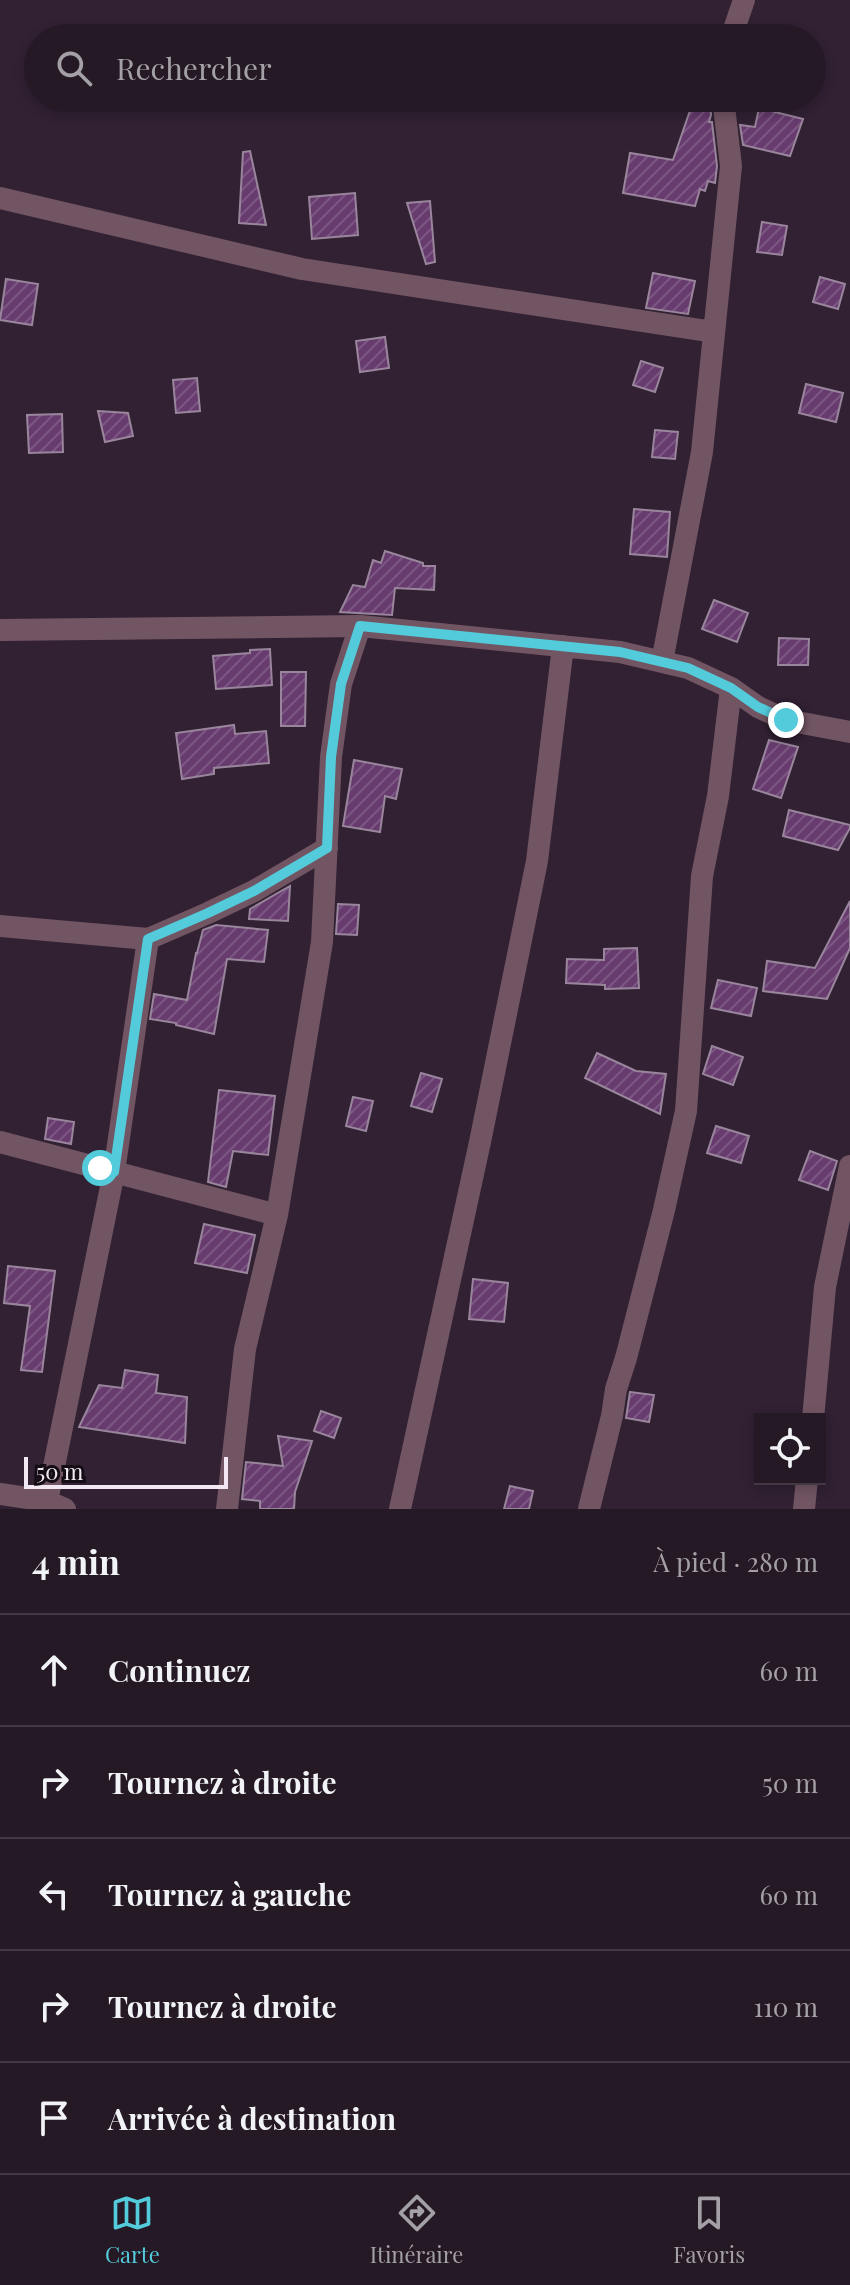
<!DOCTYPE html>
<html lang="fr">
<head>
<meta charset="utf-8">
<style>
	body { margin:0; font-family:"Playfair Display",serif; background:#312632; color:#f1f3f6 }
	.controls { position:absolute; right:24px; bottom:24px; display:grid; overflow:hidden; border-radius:0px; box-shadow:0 4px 12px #0003 }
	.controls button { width:72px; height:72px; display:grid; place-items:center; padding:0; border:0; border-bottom:2px solid #423843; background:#251926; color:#f1f3f6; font:40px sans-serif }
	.scale { position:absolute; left:24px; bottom:20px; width:204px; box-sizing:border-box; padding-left:8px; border:4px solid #f2e8f4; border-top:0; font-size:22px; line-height:28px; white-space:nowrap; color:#f2e8f4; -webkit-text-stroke:6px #140d16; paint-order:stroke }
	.stop { position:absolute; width:24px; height:24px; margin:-18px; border:6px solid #53cbdb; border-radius:50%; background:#fff }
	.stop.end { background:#53cbdb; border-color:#fff; box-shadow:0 2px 8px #0008 }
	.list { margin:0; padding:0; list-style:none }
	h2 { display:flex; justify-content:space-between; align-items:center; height:104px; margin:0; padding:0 32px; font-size:34px }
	h2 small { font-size:26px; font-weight:400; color:#a3a0a7 }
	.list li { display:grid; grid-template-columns:52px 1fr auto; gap:24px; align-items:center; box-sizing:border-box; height:112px; padding:0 32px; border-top:2px solid #423843 }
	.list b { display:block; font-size:30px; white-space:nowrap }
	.list em { font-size:26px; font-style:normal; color:#a3a0a7 }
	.icon { flex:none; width:44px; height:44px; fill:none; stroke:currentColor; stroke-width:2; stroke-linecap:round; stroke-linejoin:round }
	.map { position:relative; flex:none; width:850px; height:1509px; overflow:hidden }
	.search { position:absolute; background:#251926; box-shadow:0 4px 12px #0003; left:24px; right:24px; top:24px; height:88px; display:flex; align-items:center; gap:20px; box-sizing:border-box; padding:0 28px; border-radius:44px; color:#a3a0a7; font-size:30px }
	.sheet { height:664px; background:#251926 }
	nav { display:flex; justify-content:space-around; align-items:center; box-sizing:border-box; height:112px; border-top:2px solid #423843; background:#251926; font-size:22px; color:#a3a0a7 }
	nav a { display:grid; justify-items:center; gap:4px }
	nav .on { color:#53cbdb }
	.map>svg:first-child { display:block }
</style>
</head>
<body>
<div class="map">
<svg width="850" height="1509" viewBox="0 0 850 1509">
	<defs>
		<pattern id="building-hatch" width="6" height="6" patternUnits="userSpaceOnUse" patternTransform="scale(2)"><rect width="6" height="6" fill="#673b6e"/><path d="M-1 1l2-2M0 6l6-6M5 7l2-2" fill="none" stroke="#7d5783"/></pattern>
	</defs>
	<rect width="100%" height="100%" fill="#312133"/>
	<path fill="url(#building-hatch)" stroke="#99859c" stroke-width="2" d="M694,99L710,104L711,115L709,122H712L717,166L715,183L708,181L705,191L700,189L695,206L623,193L630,153L673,160Z
		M759,108L803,119L790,156L743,145L740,125L755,127Z
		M250,151L266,225L239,223L243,152Z
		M355,193L358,235L312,239L309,197Z
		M430,201L435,262L426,264L407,203Z
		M762,222L787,226L782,255L757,252Z
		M653,273L695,281L688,314L646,308Z
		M820,277L845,284L838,309L813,302Z
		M6,279L38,284L32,325L0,320Z
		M385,337L389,368L360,372L356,341Z
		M641,361L663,368L655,392L633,385Z
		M197,378L200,411L176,413L173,380Z
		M806,384L843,393L836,422L799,413Z
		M98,411L128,413L133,436L105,442Z
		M62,414L63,452L29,453L27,415Z
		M655,430L678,432L675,459L652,457Z
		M634,509L670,512L667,557L630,554Z
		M385,551L423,563V566H435L434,590L395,588L392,615L340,612L353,585L365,587L373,560L381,563Z
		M714,600L748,613L737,642L702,629Z
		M779,638L809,639L808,665H778Z
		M270,649L272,685L216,689L213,656L250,653V650Z
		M281,672H306L305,726H281Z
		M234,725L235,734L266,731L269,763L214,768V774L182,779L176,733Z
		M769,740L798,747L781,798L753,789Z
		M354,760L402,769L396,799L385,796L380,832L343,826Z
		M789,810L850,825V828L838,850L783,836Z
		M290,886L288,921L249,919L250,909Z
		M850,901V948L827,999L763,991L767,961L815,968Z
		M338,904L359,905L357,935L336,934Z
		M216,925L268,930L264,962L227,959L214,1034L176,1025V1023L150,1019L154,994L187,1000L196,953H197L203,930Z
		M637,948L639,988L605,989V985L566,983L567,959L604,960V949Z
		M718,980L757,988L751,1016L711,1008Z
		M712,1046L743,1057L733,1085L703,1074Z
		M597,1053L636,1071L666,1074L660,1114L585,1078Z
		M421,1073L442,1079L432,1112L411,1106Z
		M219,1090L275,1096L268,1155L233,1151L226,1187L208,1182Z
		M353,1097L373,1101L366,1131L346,1126Z
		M48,1118L74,1122L71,1144L45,1139Z
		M716,1126L749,1136L741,1163L707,1153Z
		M810,1151L837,1161L828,1190L799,1180Z
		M204,1224L255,1235L247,1273L195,1263Z
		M8,1266L55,1271L42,1372L21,1370L30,1306L4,1303Z
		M473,1279L508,1283L504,1322L469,1319Z
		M125,1370L158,1375L156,1393L187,1397L185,1443L79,1427L99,1385L122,1388Z
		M630,1392L654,1395L649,1422L626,1418Z
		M321,1411L341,1418L334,1438L314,1431Z
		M278,1436L312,1441L295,1492L294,1509H260V1501L242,1499L246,1462L283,1466Z
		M510,1486L533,1491L529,1509H504Z"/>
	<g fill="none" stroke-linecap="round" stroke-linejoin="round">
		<path stroke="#725563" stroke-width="22" d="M731,38L744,0
			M0,198L302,269L714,332
			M0,630L360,626L620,652L688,668L731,688L758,707L786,720L850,732
			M662,662L702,452L731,166L723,98
			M0,926L148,939L208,913L254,891L327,848
			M0,1142L277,1215
			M813,1419L825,1287L850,1166
			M0,1494L47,1501L65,1509
			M47,1501L114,1172L148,939
			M227,1509L245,1349L277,1215L322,942L331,757L341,684L360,626
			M400,1509L480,1142L537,861L563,646
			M589,1509L612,1416L616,1389L626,1358L664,1210L686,1111L702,876L718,796L731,688
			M804,1509L807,1479"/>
	</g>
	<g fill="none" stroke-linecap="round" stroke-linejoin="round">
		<path stroke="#53cbdb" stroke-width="10" d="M100,1168L114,1172L148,939L208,913L254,891L327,848L331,757L341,684L360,626L620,652L688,668L731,688L758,707L786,720"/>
	</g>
</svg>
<div class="controls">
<button><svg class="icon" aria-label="locate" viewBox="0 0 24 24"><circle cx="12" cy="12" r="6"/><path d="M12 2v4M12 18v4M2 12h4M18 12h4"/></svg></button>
</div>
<div class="scale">50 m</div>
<div class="stop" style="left:100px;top:1168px"></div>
<div class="stop end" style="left:786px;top:720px"></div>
<div class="search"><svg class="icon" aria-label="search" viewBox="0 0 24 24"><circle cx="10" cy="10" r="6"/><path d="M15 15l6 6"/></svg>Rechercher</div>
</div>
<section class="sheet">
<h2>4 min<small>À pied · 280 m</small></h2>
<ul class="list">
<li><svg class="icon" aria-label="ahead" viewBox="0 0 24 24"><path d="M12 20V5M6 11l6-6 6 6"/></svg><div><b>Continuez</b></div><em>60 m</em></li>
<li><svg class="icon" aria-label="right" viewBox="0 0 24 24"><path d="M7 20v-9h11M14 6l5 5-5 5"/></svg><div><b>Tournez à droite</b></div><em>50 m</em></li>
<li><svg class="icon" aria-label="left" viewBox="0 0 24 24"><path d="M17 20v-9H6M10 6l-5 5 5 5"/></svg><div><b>Tournez à gauche</b></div><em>60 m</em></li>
<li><svg class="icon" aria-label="right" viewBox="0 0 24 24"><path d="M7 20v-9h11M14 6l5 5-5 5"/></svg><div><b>Tournez à droite</b></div><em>110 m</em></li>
<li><svg class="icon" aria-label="arrive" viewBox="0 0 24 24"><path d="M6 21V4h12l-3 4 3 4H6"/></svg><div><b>Arrivée à destination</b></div></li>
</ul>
</section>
<nav>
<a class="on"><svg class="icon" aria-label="map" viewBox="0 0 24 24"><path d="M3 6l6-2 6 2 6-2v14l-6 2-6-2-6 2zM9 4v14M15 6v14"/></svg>Carte</a>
<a><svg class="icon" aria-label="directions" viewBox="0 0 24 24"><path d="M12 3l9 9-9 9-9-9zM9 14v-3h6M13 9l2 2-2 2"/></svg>Itinéraire</a>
<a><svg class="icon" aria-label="saved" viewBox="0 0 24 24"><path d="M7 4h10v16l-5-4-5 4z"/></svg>Favoris</a>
</nav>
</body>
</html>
